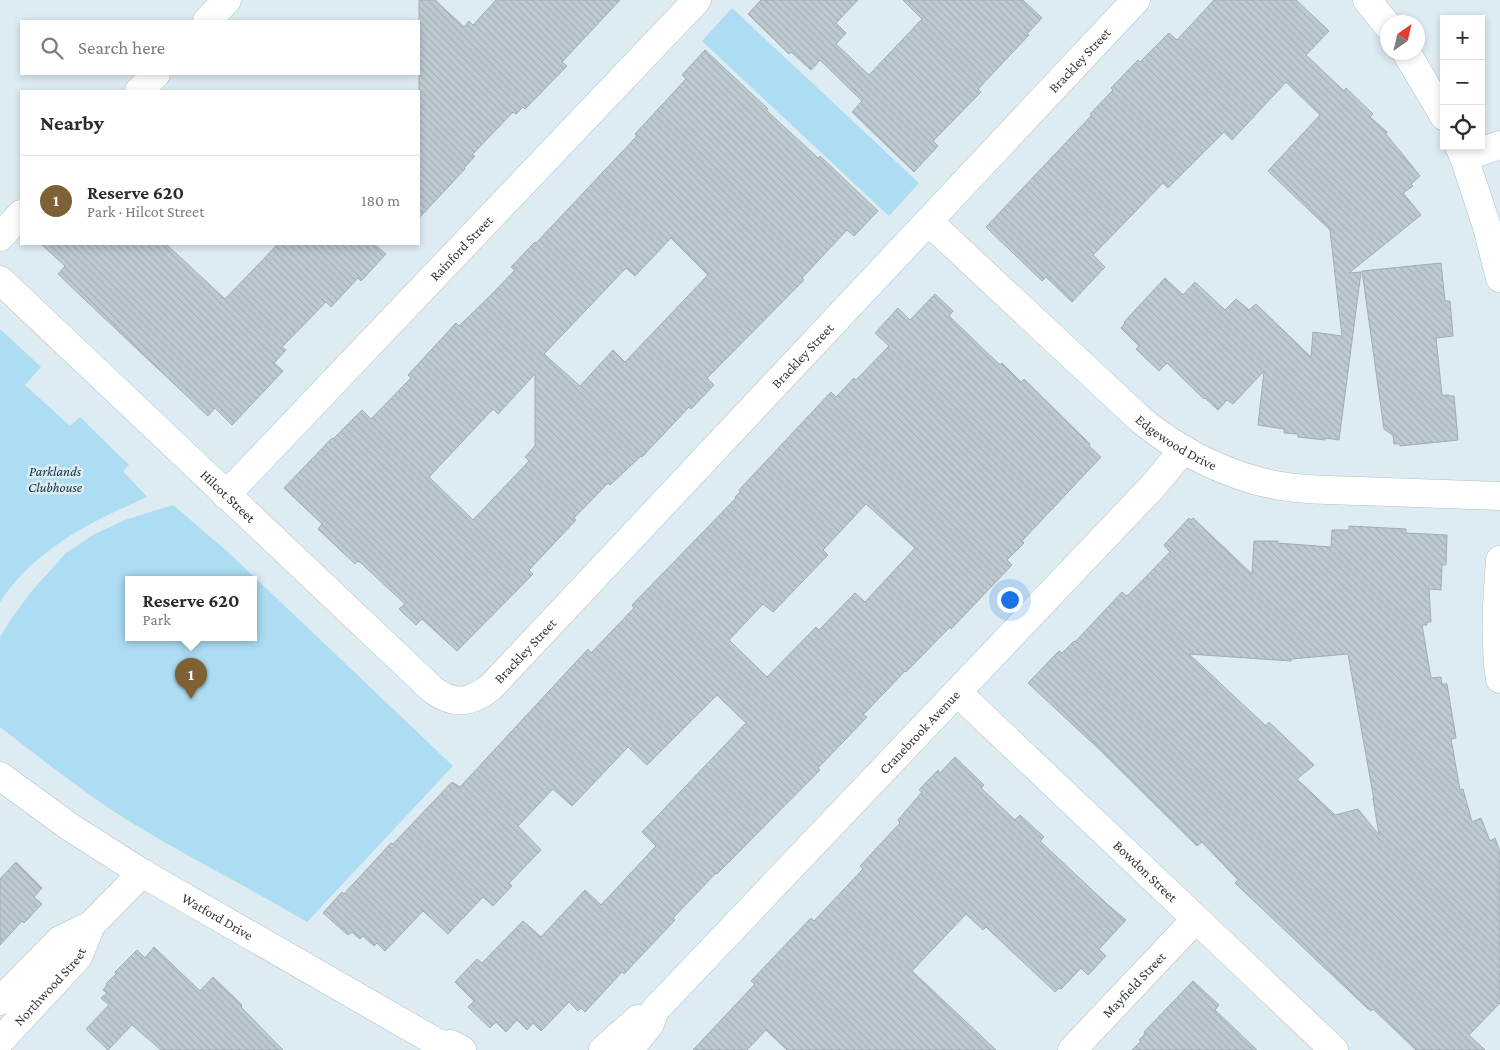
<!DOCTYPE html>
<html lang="en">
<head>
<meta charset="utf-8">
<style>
	body { margin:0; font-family:"Crimson Pro",serif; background:#f7f7f7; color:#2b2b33 }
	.controls { position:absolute; right:15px; top:15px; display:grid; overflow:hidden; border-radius:0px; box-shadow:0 2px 8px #0003 }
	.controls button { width:45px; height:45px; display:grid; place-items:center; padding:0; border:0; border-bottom:1px solid #e1e1e2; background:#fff; color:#2b2b33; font:25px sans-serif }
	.compass { position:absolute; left:1380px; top:15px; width:45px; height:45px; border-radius:50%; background:#fff; box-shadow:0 2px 8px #0003; rotate:34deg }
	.you { position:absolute; left:1009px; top:599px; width:18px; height:18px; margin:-12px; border:4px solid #fff; border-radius:50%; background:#1a73e8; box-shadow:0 0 0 8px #1a73e833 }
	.badge { display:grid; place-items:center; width:32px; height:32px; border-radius:50%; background:#7e6134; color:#fff; font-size:16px; font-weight:700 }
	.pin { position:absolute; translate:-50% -41px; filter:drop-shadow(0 1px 2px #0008) }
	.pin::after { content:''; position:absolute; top:26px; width:18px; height:15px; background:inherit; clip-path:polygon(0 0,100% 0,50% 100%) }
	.popup { position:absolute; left:125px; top:576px; width:132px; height:65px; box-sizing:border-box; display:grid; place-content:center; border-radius:0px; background:#fff; filter:drop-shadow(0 1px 4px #0005); font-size:16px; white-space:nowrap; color:#7c7c81 }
	.popup b { font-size:19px; color:#2b2b33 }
	.popup::after { content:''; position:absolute; left:50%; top:100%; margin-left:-10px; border:10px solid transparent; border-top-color:#fff }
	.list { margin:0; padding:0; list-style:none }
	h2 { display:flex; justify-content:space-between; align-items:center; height:65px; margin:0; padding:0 20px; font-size:21px }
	h2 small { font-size:16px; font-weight:400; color:#7c7c81 }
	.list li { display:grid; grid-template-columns:32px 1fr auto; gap:15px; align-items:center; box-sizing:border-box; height:90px; padding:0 20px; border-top:1px solid #e1e1e2 }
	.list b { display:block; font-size:19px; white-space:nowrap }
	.list p { margin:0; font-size:16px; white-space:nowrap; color:#7c7c81 }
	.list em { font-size:16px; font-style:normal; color:#7c7c81 }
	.icon { flex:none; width:28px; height:28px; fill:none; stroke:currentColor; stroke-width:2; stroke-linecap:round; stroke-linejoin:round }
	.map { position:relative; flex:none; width:1500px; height:1050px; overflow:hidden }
	.search { position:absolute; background:#fff; box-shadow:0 2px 8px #0003; left:20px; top:20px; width:400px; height:55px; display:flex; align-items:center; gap:12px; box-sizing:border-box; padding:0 18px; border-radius:0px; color:#7c7c81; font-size:19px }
	.panel { position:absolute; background:#fff; box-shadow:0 2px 8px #0003; left:20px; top:90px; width:400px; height:155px; border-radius:0px }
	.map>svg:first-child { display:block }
</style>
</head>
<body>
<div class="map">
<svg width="1500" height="1050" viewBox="0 0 1500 1050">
	<defs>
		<pattern id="building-back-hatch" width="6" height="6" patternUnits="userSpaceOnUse" patternTransform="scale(1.25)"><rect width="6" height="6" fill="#bdcbd1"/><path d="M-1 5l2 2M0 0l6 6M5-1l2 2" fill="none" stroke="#a3afb4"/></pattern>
	</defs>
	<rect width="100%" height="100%" fill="#ddebf2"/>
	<path fill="#acddf3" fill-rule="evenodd" d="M732,8L919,183L889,216L702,41Z
		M0,329L41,367L25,385L70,426L80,417L129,465L123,471L147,497C90,522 35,549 0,602Z
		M173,505L228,552L453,766L307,922C242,883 173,850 110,809C72,783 36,755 0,727V637L11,619L31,592L66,553L93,535L125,520ZM128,580H254V638H128Z"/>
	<path fill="url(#building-back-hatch)" stroke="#a0adb4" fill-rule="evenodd" d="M419,0H435L464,27L469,21L473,25L496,0H620L562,62L567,66L525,109L523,107L516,114L513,112L472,155L475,156L464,168L465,169L419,218Z
		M761,0H858L836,23L846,33L836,44L869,75L922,19L903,0H1023L1042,18L1027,34L1029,35L978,89L981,92L933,141L938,146L914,172L852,112L862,101L820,60L811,70L791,52L789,54L748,14Z
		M1214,0H1296L1329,31L1306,55L1344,91L1346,88L1373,114L1370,117L1387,132L1386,134L1420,176L1411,184L1413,186L1403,193L1421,215L1349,273L1361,272L1339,440L1325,438V440L1298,437V434L1284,433V429L1258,425L1264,371L1233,404L1227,400L1218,410L1205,398L1204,399L1167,363L1159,371L1136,349L1139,346L1121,328L1125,323L1124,322L1165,278L1183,295L1195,282L1225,310L1236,299L1249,310L1256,304L1311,357L1313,332L1342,336L1330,230L1268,171L1320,115L1286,82L1232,140L1224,132L1168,188L1163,183L1093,255L1105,267L1072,302L1046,277L1042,281L986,227L1092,115L1090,114L1113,90L1111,88L1138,60L1140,62L1169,33L1177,40Z
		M705,50L768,109L766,110L818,158L820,156L878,211L854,236L847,230L802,278L804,280L707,378L714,385L691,409L689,407L642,457L641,456L610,485L608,483L574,518L576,520L529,570L533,574L457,651L422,619L416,625L399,609L405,604L361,563L357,561L355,564L318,529L322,524L284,488L332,438L333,439L362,410L371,419L411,378L408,375L456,323L459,326L491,295L515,270L511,267L535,242L536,243L637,136L635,134L686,79L682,75ZM671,238L708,275L625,362L613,350L580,386L544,354L626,268L635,276ZM535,374V446L525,457L529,461L473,520L429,477L493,409L498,414Z
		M41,244H166L225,299L278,244H374L386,254L361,281L358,278L331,307L326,302L282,347L286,350L274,363L283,371L232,425L215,408L208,416L82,297L58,274L65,266Z
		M1441,263L1445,301H1450L1453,336L1436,338L1442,395H1449V396H1454L1458,440L1400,446V444H1394L1393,435L1384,429L1362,271Z
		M935,294L953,311L949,316L1000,365L1002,363L1021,382L1024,379L1090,444L1089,446L1101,457L1022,541L1024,543L1007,560L1012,565L951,629L950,627L906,672L905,671L863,715L867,717L818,768L820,770L717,874L716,873L673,918L675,920L624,974L622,972L585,1012L581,1008L578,1011L569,1002L541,1031L533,1023L527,1030L517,1020L506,1032L496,1022L490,1028L468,1007L474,1001L455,982L477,959L482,963L523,921L541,937L585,890L601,905L656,846L642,832L746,723L717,695L647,765L628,747L572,806L553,789L518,826L541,850L509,883L512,886L493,906L483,897L448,934L423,911L385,951L377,943L374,946L363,936L360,939L352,932L348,935L323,913L342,892L344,894L391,843L393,844L452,782L460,787L588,649L591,653L634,608L632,605L736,498L735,497L740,492L739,490L831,392L836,397L854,378L856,380L889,346L875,333L898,308L910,320ZM866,504L915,548L865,602L855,593L819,630L816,627L767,677L729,640L763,604L773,612L828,555L823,550Z
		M1189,518L1191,520L1193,518L1252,574L1254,541H1278L1277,543L1331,547L1332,530H1349V526L1406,529V533L1447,535L1446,565H1442L1441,590L1429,589L1431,622H1427V625H1422L1431,678L1441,677L1442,684H1447L1456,738L1451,739L1460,790L1463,789L1472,822L1481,818L1490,841L1495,838L1500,852V1003L1469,1035L1485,1050H1416L1373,1009L1371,1011L1366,1007L1235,883L1238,880L1202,842L1197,846L1101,751L1028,683L1059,651L1062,653L1074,641L1075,642L1122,592L1127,596L1170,552L1164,545ZM1189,654L1291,661V659L1348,654L1374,800L1373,798L1379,835L1358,809L1335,815L1297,779L1314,765L1269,722L1266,726Z
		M955,757L984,785L981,788L1015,820L1020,815L1044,837L1040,841L1107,904L1126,920L1099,949L1106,956L1088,975L1081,968L1061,989L1059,988L1055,992L986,927L983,930L966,914L912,971L996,1050H787L766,1030L747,1050H693L755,984L751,981L811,918L814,921L863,869L860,866L900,823L898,820L922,792L919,790L938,770L940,773Z
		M16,862L42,888L34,897L42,904L24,923L22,921L0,945V879Z
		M154,947L200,991L213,977L242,1005L241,1007L283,1050H161L132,1025L108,1050L86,1029L109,1005L101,998L107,993L103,990L107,985L106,984L116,974L115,972L137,950L145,958Z
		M1193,981L1219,1005L1215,1010L1257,1050H1132L1141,1041L1139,1040L1145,1034L1144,1032Z"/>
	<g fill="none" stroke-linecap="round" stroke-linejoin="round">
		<defs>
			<g id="minor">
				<path d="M207,21L227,0"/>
				<path d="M139,91L156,74"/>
				<path d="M1464,157L1500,145"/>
				<path id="s1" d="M929,222L1141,420C1174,447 1213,468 1254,480C1288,490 1324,490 1360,491C1406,493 1453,494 1500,496"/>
				<path d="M0,237L21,214"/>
				<path id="s2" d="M0,280L433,690C455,706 470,703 491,687L1136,0"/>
				<path id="s3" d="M226,495L697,0"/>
				<path id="s4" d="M957,692L1334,1050"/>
				<path id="s5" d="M0,776L70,827L142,873L441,1045L451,1044L462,1050"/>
				<path d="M0,1001L60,940L91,925L142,873"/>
				<path id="s6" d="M0,1041L78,957L91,925"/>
				<path d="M603,1050L638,1019"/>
				<path id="s7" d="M629,1050L650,1024L655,1010L1154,485L1183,450"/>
				<path id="s8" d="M1072,1050L1195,920"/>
			</g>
			<path id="tertiary" d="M1367,0L1388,26
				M1406,52L1444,116
				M1459,146L1464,157L1487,227L1500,278
				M1500,560C1497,599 1494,640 1500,679"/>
		</defs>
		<use href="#minor" stroke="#b2c0c6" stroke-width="29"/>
		<use href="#tertiary" stroke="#b2c0c6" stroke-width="29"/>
		<use href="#minor" stroke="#fff" stroke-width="28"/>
		<use href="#tertiary" stroke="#fff" stroke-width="28"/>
	</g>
	<g text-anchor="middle" stroke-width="5" stroke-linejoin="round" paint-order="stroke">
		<g font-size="14" fill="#33383b" stroke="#ddebf2">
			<text dy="5" stroke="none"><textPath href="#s2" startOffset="1520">Brackley Street</textPath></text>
			<text dy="5" stroke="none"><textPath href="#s3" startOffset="341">Rainford Street</textPath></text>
			<text dy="5" stroke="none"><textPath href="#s2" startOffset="1115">Brackley Street</textPath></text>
			<text dy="5" stroke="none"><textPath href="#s1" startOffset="332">Edgewood Drive</textPath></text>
			<text dy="5" stroke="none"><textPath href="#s2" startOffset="314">Hilcot Street</textPath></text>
			<text dy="5" stroke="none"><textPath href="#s2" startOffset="710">Brackley Street</textPath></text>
			<text dy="5" stroke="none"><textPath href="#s7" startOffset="432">Cranebrook Avenue</textPath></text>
			<text dy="5" stroke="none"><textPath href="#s4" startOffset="260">Bowdon Street</textPath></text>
			<text dy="5" stroke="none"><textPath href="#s5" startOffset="259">Watford Drive</textPath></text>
			<text dy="5" stroke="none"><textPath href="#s6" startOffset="74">Northwood Street</textPath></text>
			<text dy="5" stroke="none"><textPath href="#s8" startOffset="90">Mayfield Street</textPath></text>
		</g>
		<g font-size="14" font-style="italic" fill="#0e3544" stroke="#ddebf2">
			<text x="55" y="476">Parklands<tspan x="55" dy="16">Clubhouse</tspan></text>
		</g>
	</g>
</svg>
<div class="controls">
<button>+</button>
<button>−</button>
<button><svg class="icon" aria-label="locate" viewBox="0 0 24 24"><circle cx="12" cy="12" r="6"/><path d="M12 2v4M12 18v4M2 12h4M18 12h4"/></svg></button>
</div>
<svg class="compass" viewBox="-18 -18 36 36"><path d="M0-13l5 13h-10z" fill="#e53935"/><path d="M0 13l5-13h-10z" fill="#7c7c81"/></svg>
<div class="you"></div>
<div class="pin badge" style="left:191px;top:699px">1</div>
<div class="popup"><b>Reserve 620</b>Park</div>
<div class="search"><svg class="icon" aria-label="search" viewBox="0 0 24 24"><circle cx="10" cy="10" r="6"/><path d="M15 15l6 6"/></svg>Search here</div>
<section class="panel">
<h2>Nearby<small></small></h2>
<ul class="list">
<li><span class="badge">1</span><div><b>Reserve 620</b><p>Park · Hilcot Street</p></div><em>180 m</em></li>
</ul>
</section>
</div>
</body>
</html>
